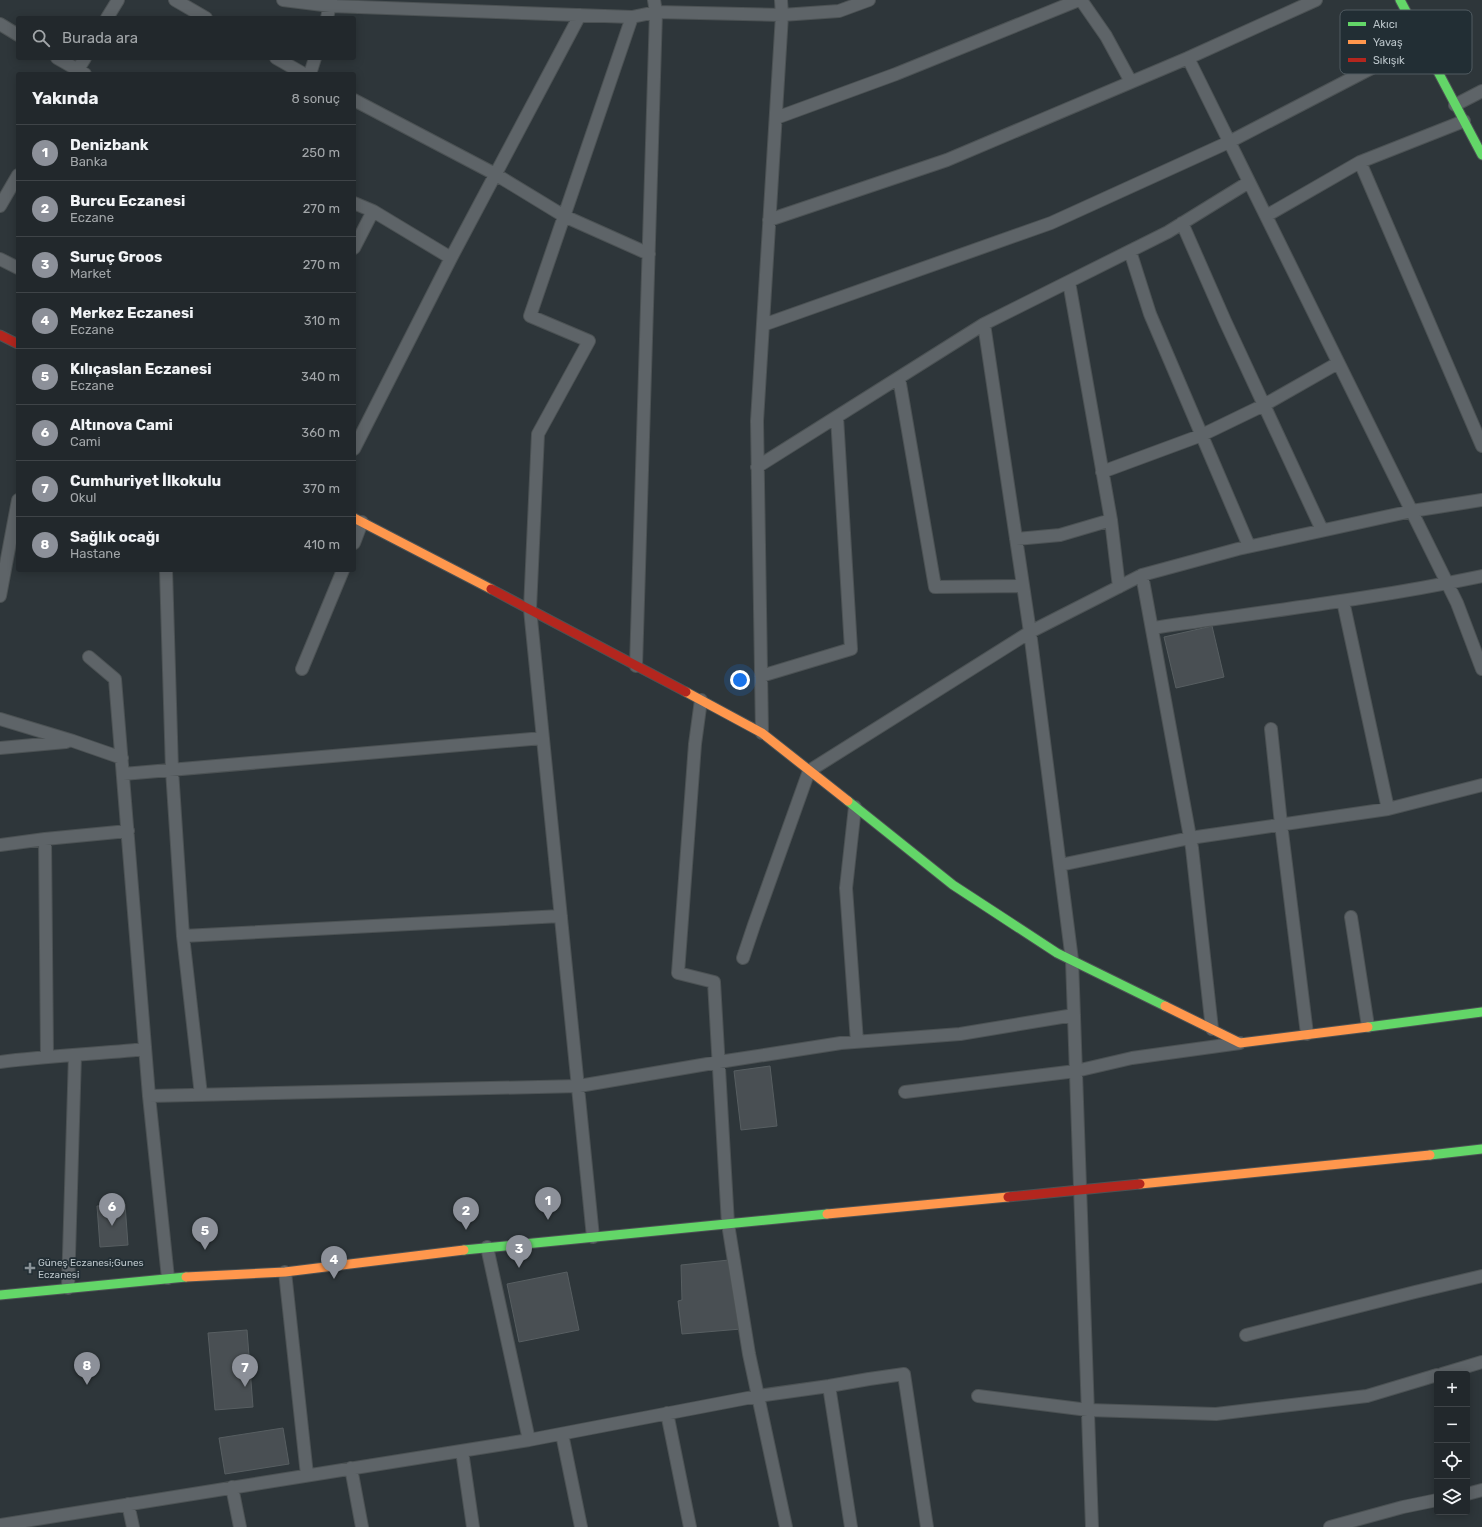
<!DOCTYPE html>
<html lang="tr">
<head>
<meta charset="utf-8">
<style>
	body { margin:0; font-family:Rubik,sans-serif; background:#2e3438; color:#f1f3f6 }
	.controls { position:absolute; right:12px; bottom:12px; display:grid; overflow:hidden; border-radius:4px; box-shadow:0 2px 10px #0003 }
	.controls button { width:36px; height:36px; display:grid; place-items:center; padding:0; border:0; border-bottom:1px solid #3f4448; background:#22282c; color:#f1f3f6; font:20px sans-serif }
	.you { position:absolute; left:740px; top:680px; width:14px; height:14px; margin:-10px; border:3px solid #fff; border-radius:50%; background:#1a73e8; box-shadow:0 0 0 6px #1a73e833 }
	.badge { display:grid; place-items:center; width:26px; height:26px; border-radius:50%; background:#8c9099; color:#fff; font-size:13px; font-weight:700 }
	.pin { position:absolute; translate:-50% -33px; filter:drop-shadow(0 1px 2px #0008) }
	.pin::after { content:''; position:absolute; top:21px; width:14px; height:12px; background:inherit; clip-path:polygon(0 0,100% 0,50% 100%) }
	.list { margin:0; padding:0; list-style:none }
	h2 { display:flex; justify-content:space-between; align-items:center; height:52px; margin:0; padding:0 16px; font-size:17px }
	h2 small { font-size:13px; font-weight:400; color:#a2a6a9 }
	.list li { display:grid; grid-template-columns:26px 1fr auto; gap:12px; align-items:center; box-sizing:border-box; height:56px; padding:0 16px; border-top:1px solid #3f4448 }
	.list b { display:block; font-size:15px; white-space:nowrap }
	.list p { margin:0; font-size:13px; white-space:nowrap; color:#a2a6a9 }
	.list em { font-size:13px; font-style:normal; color:#a2a6a9 }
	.icon { flex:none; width:22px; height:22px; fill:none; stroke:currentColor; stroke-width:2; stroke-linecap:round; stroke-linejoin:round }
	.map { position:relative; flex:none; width:1482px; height:1527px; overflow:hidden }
	.search { position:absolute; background:#22282c; box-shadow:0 2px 10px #0003; left:16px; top:16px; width:340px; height:44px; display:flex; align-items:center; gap:10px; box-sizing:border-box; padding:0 14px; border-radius:4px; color:#a2a6a9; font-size:15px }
	.panel { position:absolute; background:#22282c; box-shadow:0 2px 10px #0003; left:16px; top:72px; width:340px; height:500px; border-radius:4px }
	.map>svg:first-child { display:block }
</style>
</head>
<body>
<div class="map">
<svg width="1482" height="1527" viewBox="0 0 1482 1527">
	<rect width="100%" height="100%" fill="#2e363a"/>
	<path fill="#494f53" stroke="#575e61" d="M1212,626L1224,677L1176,688L1164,637Z
		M770,1066L777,1126L741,1130L734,1071Z
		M125,1204L128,1245L100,1247L97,1206Z
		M729,1260L741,1329L682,1334L678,1301L682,1300L681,1265Z
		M567,1272L579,1330L519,1342L507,1284Z
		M247,1330L253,1407L215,1410L208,1333Z
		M283,1428L289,1464L225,1474L219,1438Z"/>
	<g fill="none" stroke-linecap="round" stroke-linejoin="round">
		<defs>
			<path id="street" d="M175,0L206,18
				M283,0L331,6L632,17L656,12L782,15L839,11L869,0
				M1081,0L1106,36L1131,82
				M107,18L118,0
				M327,18L331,0
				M0,24L18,35
				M57,58L85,74
				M276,58L304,74
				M1188,58L1457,603L1482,669
				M75,74L85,58
				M310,74L315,58
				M354,100L495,174L564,216L649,254
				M1455,105L1482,91
				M776,118L896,74L1079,0
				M1360,162L1482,446
				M354,203L373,211L451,258
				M0,206L18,175
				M1266,216L1360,162L1464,121
				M769,220L947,160L1188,58L1316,0
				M1182,223L1225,321L1322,530
				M354,248L373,211
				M1130,251L1150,314L1249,546
				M0,259L18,268
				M1069,282L1111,520L1119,587
				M984,324L1030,632L1072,960L1092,1527
				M763,325L1051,223L1229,142L1422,42
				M899,378L935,587L1023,586
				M354,449L451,258L580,15
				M757,467L984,324L1168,232L1249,182
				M1102,472L1202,435L1264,405L1338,363
				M1016,539L1060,535L1111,520
				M354,543L362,522
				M166,570L172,770L183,936L201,1095
				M1142,575L1192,848L1212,1029
				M0,596L18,500
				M1343,601L1388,809
				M1152,628C1262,612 1373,599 1482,576
				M89,657L115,679L149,1096L168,1278
				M636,666L656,12L654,0
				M302,669L343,570
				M761,676L851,649L837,417
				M701,700L695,744L678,973L714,982L728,1224L749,1354L786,1527
				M0,719L73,741L122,758
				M1271,729L1281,824L1307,1034
				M762,733L757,421L782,15L781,0
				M0,748L66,742
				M123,774L543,738
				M855,807L846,888L857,1042
				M45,839L47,1056
				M0,845L45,839L128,831
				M1060,865L1190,838L1388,809L1482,785
				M1351,917L1368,1026
				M183,936L561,916
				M743,958L754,925L809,771L1030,632L1142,575L1238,549L1412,511L1482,500
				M0,1062C48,1056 97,1054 145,1049
				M905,1092L1076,1071L1132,1058L1240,1043
				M149,1096L579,1086L719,1062L841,1043L960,1034L1074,1015
				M593,1237L530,609L538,434L589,341L530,316L632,17
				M487,1247L529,1440
				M285,1272L307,1475
				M68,1288L75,1055
				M1246,1335L1415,1292L1482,1276
				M1442,1374L1482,1362
				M829,1386L851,1527
				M978,1396L1088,1410L1216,1414L1367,1396L1437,1375
				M667,1413L690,1527
				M562,1434L581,1527
				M462,1451L473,1527
				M351,1468L362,1527
				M232,1487L240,1527
				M1467,1494L1482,1490
				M128,1504L133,1527
				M0,1525L529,1440L758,1396L829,1386L869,1379L904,1374L927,1527
				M1330,1527L1403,1507L1437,1500"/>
			<path id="fast" d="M1400,0L1482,155
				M848,801L953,885L1057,953L1165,1006
				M1368,1027L1482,1012
				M1430,1155L1482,1149
				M464,1250L827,1214
				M0,1295L186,1277"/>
			<path id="slow" d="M354,518L491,589
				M686,692L762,733L848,801
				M1165,1006L1240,1043L1368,1027
				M1140,1184L1430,1155
				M827,1214L1008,1197
				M186,1277L285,1272L464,1250"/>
			<path id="jam" d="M0,335L18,344
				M491,589L686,692
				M1008,1197L1140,1184"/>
		</defs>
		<use href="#street" stroke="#4c5254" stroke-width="14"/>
		<use href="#fast" stroke="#4c5254" stroke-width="11"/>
		<use href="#slow" stroke="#4c5254" stroke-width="11"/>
		<use href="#jam" stroke="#4c5254" stroke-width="11"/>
		<use href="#street" stroke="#5e6468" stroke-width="12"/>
		<use href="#fast" stroke="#63d668" stroke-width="9"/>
		<use href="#slow" stroke="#ff974d" stroke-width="9"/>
		<use href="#jam" stroke="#b3261e" stroke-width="9"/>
	</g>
	<path fill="#899297" stroke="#222e34" stroke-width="1.5" d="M28 1262h4v4h4v4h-4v4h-4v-4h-4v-4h4z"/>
	<g text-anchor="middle" stroke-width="3.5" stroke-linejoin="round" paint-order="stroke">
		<g font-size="10" fill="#bac4c9" stroke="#222e34" text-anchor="start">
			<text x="38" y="1266">Güneş Eczanesi;Gunes<tspan x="38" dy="12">Eczanesi</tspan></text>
		</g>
	</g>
	<rect x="1340" y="10" width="132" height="64" rx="6" fill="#222e34" stroke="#505b61" stroke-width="1"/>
	<rect x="1348" y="22" width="18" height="4" fill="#63d668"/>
	<rect x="1348" y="40" width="18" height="4" fill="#ff974d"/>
	<rect x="1348" y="58" width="18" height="4" fill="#b3261e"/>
	<g font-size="11" fill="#bac4c9">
		<text x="1373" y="28">Akıcı</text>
		<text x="1373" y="46">Yavaş</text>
		<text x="1373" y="64">Sıkışık</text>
	</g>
</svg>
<div class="controls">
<button>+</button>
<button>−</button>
<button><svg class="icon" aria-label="locate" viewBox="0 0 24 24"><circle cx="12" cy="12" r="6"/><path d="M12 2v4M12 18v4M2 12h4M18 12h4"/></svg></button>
<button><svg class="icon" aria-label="layers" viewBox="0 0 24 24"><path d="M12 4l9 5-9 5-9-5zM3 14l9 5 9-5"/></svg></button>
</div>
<div class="you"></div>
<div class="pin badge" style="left:548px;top:1220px">1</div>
<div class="pin badge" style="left:466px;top:1230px">2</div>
<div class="pin badge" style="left:519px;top:1268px">3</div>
<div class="pin badge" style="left:334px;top:1279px">4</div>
<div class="pin badge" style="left:205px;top:1250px">5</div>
<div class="pin badge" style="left:112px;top:1226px">6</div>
<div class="pin badge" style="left:245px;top:1387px">7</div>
<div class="pin badge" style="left:87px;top:1385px">8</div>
<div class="search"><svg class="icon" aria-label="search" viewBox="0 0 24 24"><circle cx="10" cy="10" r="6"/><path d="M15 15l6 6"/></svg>Burada ara</div>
<section class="panel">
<h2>Yakında<small>8 sonuç</small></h2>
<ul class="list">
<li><span class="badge">1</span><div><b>Denizbank</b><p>Banka</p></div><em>250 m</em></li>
<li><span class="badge">2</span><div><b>Burcu Eczanesi</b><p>Eczane</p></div><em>270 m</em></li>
<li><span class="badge">3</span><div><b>Suruç Groos</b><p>Market</p></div><em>270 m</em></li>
<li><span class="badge">4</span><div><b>Merkez Eczanesi</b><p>Eczane</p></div><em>310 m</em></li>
<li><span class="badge">5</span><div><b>Kılıçaslan Eczanesi</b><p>Eczane</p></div><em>340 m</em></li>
<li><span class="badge">6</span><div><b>Altınova Cami</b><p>Cami</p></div><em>360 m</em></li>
<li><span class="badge">7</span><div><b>Cumhuriyet İlkokulu</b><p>Okul</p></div><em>370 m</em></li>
<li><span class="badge">8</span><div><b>Sağlık ocağı</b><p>Hastane</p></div><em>410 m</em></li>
</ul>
</section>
</div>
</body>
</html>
